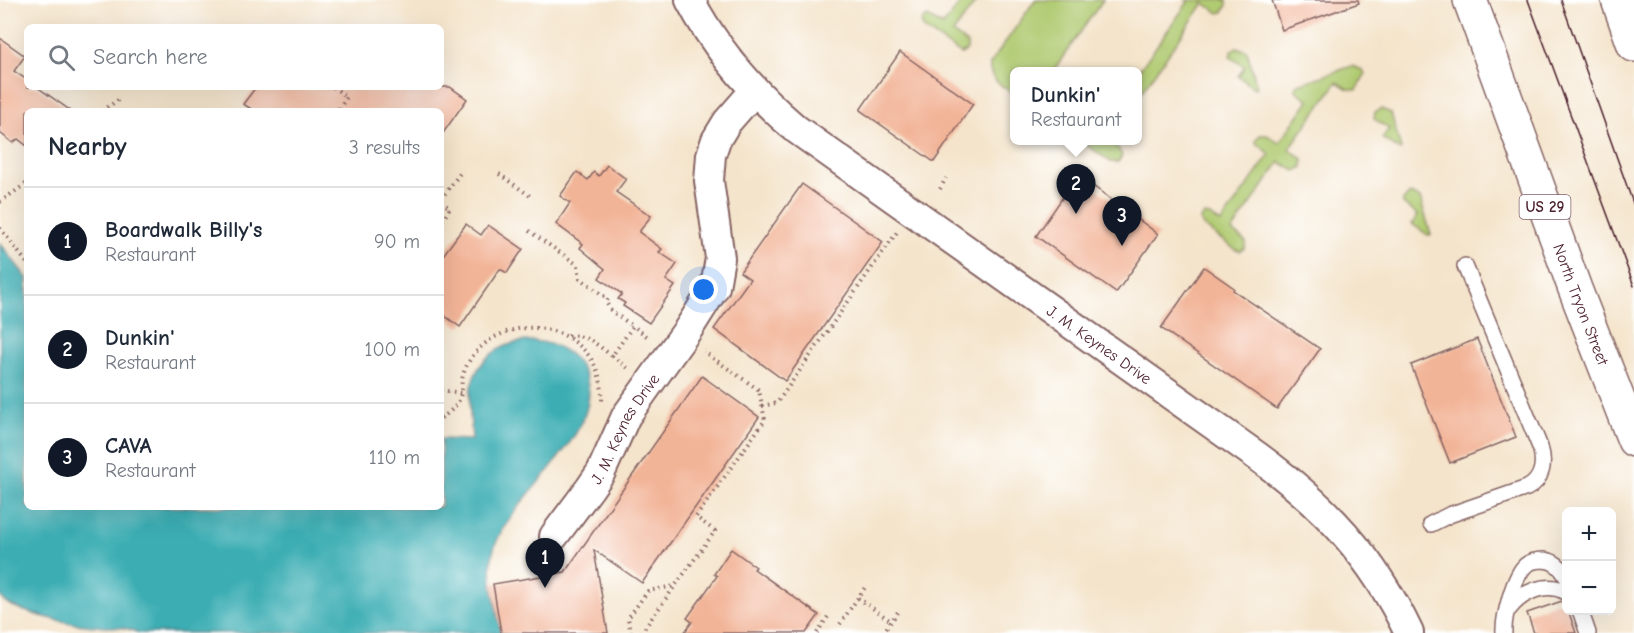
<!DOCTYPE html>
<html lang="en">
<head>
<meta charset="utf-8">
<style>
	body { margin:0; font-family:"Comic Neue",sans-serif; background:#f2f2f3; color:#1f2937 }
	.controls { position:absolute; right:18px; bottom:18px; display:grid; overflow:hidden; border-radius:9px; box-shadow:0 6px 24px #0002 }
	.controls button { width:54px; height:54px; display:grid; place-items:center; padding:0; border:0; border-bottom:2px solid #e0e1e3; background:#fff; color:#1f2937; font:30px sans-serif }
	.you { position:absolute; left:704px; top:290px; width:21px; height:21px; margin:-15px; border:4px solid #fff; border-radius:50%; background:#1a73e8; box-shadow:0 0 0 9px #1a73e833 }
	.badge { display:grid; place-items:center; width:39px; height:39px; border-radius:50%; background:#111827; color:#fff; font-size:20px; font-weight:700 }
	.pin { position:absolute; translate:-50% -50px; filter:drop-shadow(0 2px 3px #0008) }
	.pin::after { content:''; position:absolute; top:32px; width:21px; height:18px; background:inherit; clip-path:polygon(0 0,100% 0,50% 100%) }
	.popup { position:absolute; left:1010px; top:67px; width:132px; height:78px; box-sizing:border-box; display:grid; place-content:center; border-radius:9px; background:#fff; filter:drop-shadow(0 2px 4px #0005); font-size:20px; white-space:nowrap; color:#747a83 }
	.popup b { font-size:22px; color:#1f2937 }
	.popup::after { content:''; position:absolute; left:50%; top:100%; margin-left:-12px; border:12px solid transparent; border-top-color:#fff }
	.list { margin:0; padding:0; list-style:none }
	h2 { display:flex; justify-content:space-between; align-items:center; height:78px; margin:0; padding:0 24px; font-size:26px }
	h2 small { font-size:20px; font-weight:400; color:#747a83 }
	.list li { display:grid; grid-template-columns:39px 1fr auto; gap:18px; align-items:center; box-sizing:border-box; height:108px; padding:0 24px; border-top:2px solid #e0e1e3 }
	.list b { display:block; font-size:22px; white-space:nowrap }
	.list p { margin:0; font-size:20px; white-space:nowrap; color:#747a83 }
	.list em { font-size:20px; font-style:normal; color:#747a83 }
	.icon { flex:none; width:33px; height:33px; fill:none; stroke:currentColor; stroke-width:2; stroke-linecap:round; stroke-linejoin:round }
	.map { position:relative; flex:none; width:1634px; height:633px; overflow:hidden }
	.search { position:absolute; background:#fff; box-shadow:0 6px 24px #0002; left:24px; top:24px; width:420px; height:66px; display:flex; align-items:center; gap:15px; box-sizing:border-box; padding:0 21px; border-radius:9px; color:#747a83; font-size:22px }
	.panel { position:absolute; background:#fff; box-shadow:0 6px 24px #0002; left:24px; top:108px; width:420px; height:402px; border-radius:9px }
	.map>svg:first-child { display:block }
</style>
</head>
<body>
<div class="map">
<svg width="1634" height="633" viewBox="0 0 1634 633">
	<rect width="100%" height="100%" fill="#fff"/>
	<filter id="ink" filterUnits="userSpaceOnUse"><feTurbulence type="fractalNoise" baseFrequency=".0167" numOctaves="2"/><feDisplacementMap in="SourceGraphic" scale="12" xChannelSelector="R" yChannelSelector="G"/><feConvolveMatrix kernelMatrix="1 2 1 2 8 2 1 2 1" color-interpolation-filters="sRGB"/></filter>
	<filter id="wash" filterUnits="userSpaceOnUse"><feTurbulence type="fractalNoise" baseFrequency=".008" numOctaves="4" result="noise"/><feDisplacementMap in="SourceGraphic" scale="24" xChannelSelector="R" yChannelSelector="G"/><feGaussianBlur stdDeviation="1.35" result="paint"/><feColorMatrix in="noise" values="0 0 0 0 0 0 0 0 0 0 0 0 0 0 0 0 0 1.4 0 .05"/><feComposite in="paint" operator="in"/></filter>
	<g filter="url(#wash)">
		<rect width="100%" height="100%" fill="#f4e4cb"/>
		<path fill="#b0cb72" stroke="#7d754e" stroke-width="1.5" d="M962,0H977L953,33L967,44V50L961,54L924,29L921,23L922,20L928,17L943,26Z
			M1035,0H1103L1053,71H1014V94C1003,86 988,80 990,64Z
			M1186,0H1227V5L1223,12L1219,13L1204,3L1138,97V72L1188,2Z
			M1237,47L1247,51L1257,87L1254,88L1238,76L1245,67L1230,57L1232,50Z
			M1352,66L1363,70L1365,74L1357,90L1348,89L1337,82L1289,149L1303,159V167L1295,171L1280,162L1232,231L1246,242L1245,248L1240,251L1236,250L1203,226L1200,220L1204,215L1210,216L1221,223L1270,154L1256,143V140L1260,135H1267L1279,143L1309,100L1295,90L1296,85Z
			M1381,109L1391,113L1401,149L1399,150L1382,138L1389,129L1374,119L1375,112Z
			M1081,141C1096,140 1117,138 1122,156L1118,162H1111Z
			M1410,194L1420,198L1431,235H1428L1412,224L1418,215L1403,204V200Z"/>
		<path fill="#3badb3" stroke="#42666f" stroke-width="1.5" d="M0,243L27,278V507H441V439L472,440C471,419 466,396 474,377C495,326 577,330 588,385C599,439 506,500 493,552C487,577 497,608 501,633H139C124,625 109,628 93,626C69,624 25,614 5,602L0,596Z"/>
		<g id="blocks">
			<path fill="#f2b497" d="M1272,0H1358L1359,3L1282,30Z
				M0,38L25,56L14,71L27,80V87H37L71,111H27V146L18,139L13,143L0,133Z
				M900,52L973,104L934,162L860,110Z
				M256,87H450L467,99L441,136V111H255L243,104Z
				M607,165L626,179L616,192L651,216L639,232L662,249L659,252L677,264L666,280L675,286L649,323L623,306L625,303L618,299L622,294L599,278L605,269L580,248L583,244L556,224L570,203L560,196L577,172L588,180L594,172L599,176Z
				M1078,175L1158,234L1116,293L1036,236Z
				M802,184L883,242L785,381L714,329L750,279L740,272Z
				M466,224L481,235L488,225L523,249L507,273L500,269L460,327L441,313V258Z
				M1204,267L1234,288L1233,290L1320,349L1277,409L1161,328Z
				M1477,339L1516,437L1450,463L1411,365Z
				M702,376L759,417L642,583L594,550L608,633H501L493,584L565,572Z
				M731,549L756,567L754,569L819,615L806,633H684L692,622L687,618L717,576L714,574Z
				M1562,601H1565L1566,610H1568L1576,633H1534L1527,613Z"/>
		</g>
	</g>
	<g filter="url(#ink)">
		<use href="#blocks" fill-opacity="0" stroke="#866463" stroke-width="1.5"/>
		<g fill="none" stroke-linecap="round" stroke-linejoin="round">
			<defs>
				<path id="service" d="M1431,524L1449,515L1527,488C1543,480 1545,462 1540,447L1465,266
					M1509,609C1522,592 1546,581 1566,592
					M1580,610L1588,633
					M1504,633C1503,618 1514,575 1526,565C1531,561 1537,560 1544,560C1555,561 1561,567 1566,576"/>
				<g id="minor">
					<path id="s1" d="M690,0C716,50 754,93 796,129L1257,456C1325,506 1372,555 1409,633"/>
					<path id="s2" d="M554,536L590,488L601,472L626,416L689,328L715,287L720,258L709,181L711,155L716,140L727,122L755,90"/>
				</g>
				<g id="primary">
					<path id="s3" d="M1470,0L1575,289L1634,440"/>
					<path d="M1618,0L1634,45"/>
				</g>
			</defs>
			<use href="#service" stroke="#866463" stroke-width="18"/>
			<use href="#minor" stroke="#866463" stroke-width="32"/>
			<use href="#primary" stroke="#866463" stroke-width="36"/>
			<path stroke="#866463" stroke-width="4" stroke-dasharray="1.5 4.5" stroke-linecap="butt" d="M333,87L347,97L337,111
				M102,111L118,100
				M499,174L533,198
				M940,189L946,178
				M441,199L461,172
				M0,202L27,183
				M441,202L450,208L441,223
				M0,228L27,263
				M529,231L578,265L580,278L608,299L606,302L611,311L633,326
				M568,336C585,333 599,346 612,356L633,326L648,337
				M612,356L628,368
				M441,390L461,393
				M762,406L777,403L897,232
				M441,418C447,414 454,409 458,402C462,395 461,387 462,380C464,366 473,354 483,345C532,306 605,337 602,401
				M858,598L891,621
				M840,624L866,586
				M631,633L628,618L648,591L674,586
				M641,633L715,531L696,517L765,420L759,390L704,352
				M817,633L829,615
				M883,633L900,609"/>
			<use href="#service" stroke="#fff" stroke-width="15"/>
			<use href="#minor" stroke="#fff" stroke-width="28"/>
			<use href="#primary" stroke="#fff" stroke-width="33"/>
			<path stroke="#4a1f2b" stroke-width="1.5" d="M1528,0L1634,286
				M1561,0L1634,206"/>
		</g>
	</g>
	<g text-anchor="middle" stroke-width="6" stroke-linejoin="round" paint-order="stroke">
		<rect fill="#fff" stroke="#80626b" stroke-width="1.5" x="1519.5" y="195" width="51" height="24" rx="4.5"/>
		<g font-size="15" font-weight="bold" fill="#4a1f2b">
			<text x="1545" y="212">US 29</text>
		</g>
		<g font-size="16" fill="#4a1f2b" stroke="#fff">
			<text dy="6" stroke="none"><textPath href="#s3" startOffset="324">North Tryon Street</textPath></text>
			<text dy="6" stroke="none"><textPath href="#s1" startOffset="540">J. M. Keynes Drive</textPath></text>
			<text dy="6" stroke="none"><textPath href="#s2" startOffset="129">J. M. Keynes Drive</textPath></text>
		</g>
	</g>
</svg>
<div class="controls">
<button>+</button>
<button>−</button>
</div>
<div class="you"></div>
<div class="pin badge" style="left:545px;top:588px">1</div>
<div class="pin badge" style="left:1076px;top:214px">2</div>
<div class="popup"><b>Dunkin'</b>Restaurant</div>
<div class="pin badge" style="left:1122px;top:246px">3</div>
<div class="search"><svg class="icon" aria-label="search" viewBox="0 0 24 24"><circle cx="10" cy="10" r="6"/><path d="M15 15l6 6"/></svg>Search here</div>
<section class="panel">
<h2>Nearby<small>3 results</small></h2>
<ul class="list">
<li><span class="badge">1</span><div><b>Boardwalk Billy's</b><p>Restaurant</p></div><em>90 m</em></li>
<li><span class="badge">2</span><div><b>Dunkin'</b><p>Restaurant</p></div><em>100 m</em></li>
<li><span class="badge">3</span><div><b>CAVA</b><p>Restaurant</p></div><em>110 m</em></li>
</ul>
</section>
</div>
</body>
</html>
